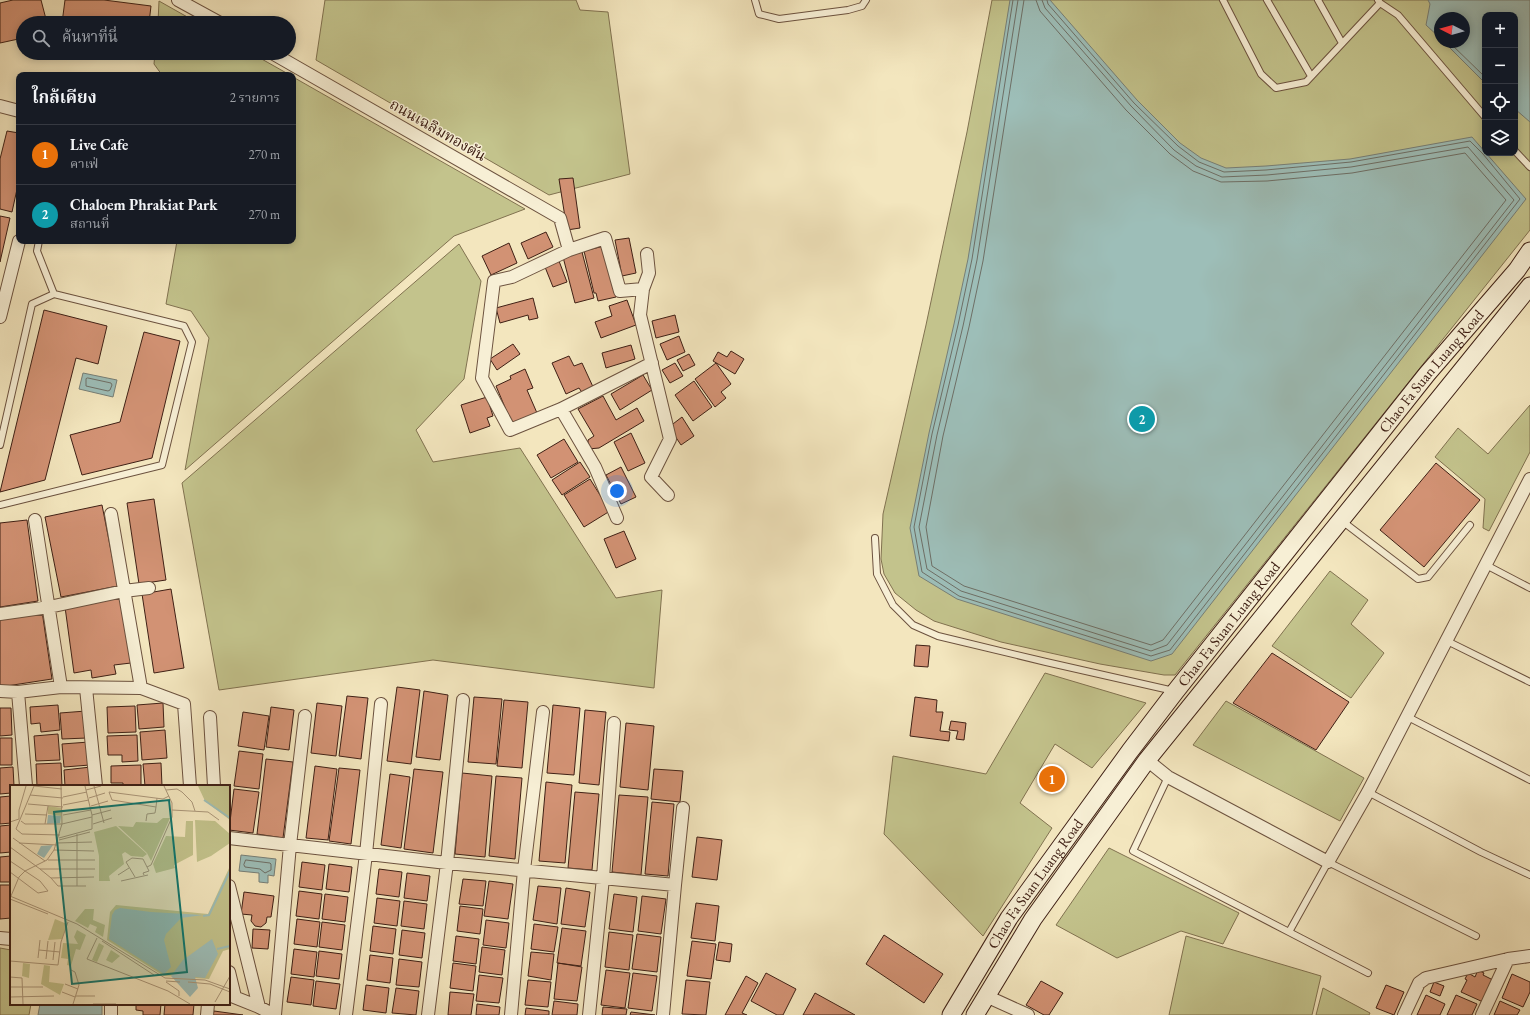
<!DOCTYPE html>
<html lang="th">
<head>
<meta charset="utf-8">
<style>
	body { margin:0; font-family:"EB Garamond","Noto Serif Thai",serif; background:#242831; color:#f1f3f6 }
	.controls { position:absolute; right:12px; top:12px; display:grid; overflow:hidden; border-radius:8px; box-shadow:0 2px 10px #0003 }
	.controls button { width:36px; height:36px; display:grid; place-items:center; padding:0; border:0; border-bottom:1px solid #363941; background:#171b24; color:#f1f3f6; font:20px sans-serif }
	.compass { position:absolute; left:1434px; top:12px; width:36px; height:36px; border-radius:50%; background:#171b24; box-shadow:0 2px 10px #0003; rotate:276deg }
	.you { position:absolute; left:617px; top:491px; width:14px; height:14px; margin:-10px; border:3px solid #fff; border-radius:50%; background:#1a73e8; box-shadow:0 0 0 6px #1a73e833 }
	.badge { display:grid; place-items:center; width:26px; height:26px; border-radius:50%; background:#c59692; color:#fff; font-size:13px; font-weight:700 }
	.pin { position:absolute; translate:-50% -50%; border:2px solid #fff; box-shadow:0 1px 4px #0006 }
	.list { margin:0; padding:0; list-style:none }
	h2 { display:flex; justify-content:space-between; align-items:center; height:52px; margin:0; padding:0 16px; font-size:17px }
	h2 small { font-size:13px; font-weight:400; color:#9ea1a6 }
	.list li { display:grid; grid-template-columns:26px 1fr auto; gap:12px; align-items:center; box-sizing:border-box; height:60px; padding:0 16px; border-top:1px solid #363941 }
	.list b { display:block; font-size:15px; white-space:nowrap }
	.list p { margin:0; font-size:13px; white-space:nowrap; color:#9ea1a6 }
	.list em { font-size:13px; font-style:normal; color:#9ea1a6 }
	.icon { flex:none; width:22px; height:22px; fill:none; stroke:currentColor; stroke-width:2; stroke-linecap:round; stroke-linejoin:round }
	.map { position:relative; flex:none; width:1530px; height:1015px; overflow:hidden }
	.search { position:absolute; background:#171b24; box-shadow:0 2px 10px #0003; left:16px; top:16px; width:280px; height:44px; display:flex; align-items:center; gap:10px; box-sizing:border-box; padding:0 14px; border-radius:22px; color:#9ea1a6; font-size:15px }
	.panel { position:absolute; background:#171b24; box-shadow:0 2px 10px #0003; left:16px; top:72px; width:280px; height:172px; border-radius:8px }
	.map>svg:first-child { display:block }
</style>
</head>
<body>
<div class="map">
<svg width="1530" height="1015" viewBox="0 0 1530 1015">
	<rect width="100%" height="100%" fill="#f3e6be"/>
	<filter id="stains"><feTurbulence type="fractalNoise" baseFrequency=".005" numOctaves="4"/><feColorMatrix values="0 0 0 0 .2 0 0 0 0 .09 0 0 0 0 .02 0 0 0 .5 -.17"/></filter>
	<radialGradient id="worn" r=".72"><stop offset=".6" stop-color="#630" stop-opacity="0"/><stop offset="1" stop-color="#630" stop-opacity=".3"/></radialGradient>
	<path fill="#c3c38c" stroke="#817250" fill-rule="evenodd" d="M325,0H576L580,10L608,12L630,174L549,195L316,60Z
		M992,0H1530V230L1175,675H1164L1100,664L1001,642L934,621L916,610L895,593L884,574L881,559L883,514L926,325L967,132ZM1485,15H1515V153H1485ZM1440,18H1464V42H1440Z
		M159,1L198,23H158Z
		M155,53H251L290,75H162L154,64Z
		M293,77L525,209L454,236L185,470L209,338L191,311L166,304L177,241H293Z
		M459,244L481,281L464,379L416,430L433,462L520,448L616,598L662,590L654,688L433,660L219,690L182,483Z
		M1530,405V452L1489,531L1483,528L1485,499L1435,457L1458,428L1488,454Z
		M1330,571L1368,600L1351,624L1384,653L1351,698L1272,646Z
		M1045,673L1146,703L1092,768L1055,744L1020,803L1052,828L983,936L884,834L893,756L986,774Z
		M1226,701L1364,778L1340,821L1193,745Z
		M1109,848L1239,913L1223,944L1181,931L1117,958L1056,925Z
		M1186,936L1321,976L1312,1015H1169Z
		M0,948L11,950V1004H31L29,1015H0Z
		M1323,988L1370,1013L1369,1015H1316Z"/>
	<path fill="#9dbeb8" stroke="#777f77" d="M1010,0H1050L1137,100L1180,143L1201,158L1226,168L1266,166L1350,159L1472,137L1526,199L1172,654L1151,661L957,599L919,576L910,528L929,433L954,324L968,259Z
		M1428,0H1530V122L1515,109V15H1485V83L1444,42H1464V18H1440V38L1426,25L1430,4Z
		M83,373L117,380L113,397L79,389Z
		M241,855L276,859L274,876L268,875V883L259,882V873L239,871Z
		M40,1004H102V1015H38Z"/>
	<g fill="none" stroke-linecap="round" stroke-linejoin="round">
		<path stroke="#6e6f66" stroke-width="1" d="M1013,0L972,259L958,325L932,434L914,527L922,572L959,596L1151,656L1170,650L1520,199L1483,154L1470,141L1351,162L1266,170L1224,172L1199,162L1178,146L1134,103L1048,4L1047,0
			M1018,0L977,260L963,326L937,435L919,527L927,569L961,591L1151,651L1167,645L1514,200L1468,147L1351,167L1267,175L1222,177L1196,166L1174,150L1131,106L1045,8L1042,0
			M1024,0L983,261L969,327L943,436L926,527L932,566L964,586L1151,645L1163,640L1506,200L1465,153L1352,173L1267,181L1221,182L1193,171L1170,154L1126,110L1040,11L1036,0
			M1449,42L1485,77
			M88,378L111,383L112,385L110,390L108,391L86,386V379Z
			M246,860L270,863L271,864V870L265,873L260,869L245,867L244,865Z"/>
	</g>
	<path fill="#d29274" stroke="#3f2015" d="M13,0H41L47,23H23V38L0,43V3Z
		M65,0H104L151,6L149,23H62Z
		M7,131L19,133V180L12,212L0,209V159Z
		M573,178L580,228L567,230L559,179Z
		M0,216L10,218L0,262Z
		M546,232L553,247L528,259L521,243Z
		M629,238L636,273L622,276L615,240Z
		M509,243L517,263L491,275L482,256Z
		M604,246L616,297L598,301L596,293H594L584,251Z
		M582,252L594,298L575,303L563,257Z
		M559,261L567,282L553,287L545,267Z
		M533,298L538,318L529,320L528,315L500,323L496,308Z
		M627,300L636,325L601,338L595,322L612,316L609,306Z
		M44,310L107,326L98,364L76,358L45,480L0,492Z
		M675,315L679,332L656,338L652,321Z
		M144,332L180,341L152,458L82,475L70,435L120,422Z
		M679,336L685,352L667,360L660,344Z
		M513,344L520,354L497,370L490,359Z
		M631,345L635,359L606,368L602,353Z
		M731,351L744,359L735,374L713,361L718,352L727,357Z
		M689,354L695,365L683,371L677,360Z
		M569,356L574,366L582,363L594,389L583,394L579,388L566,394L552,363Z
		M675,363L683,376L670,383L662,370Z
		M716,363L731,384L721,392L726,398L715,407L695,379Z
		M525,369L533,388L527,390L537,413L512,424L496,386L511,379L510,376Z
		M643,375L652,390L620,410L611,394Z
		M694,381L712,407L693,421L675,395Z
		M603,396L616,420L637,408L644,421L599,448L588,449V440L594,436L578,409Z
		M487,397L493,416L487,418L490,426L470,433L461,405Z
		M682,417L694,436L681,445L669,427Z
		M631,433L645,463L628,471L614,442Z
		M564,439L578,462L551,478L537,455Z
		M580,462L590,477L562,495L552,480Z
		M1436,463L1480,500L1424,567L1380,530Z
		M621,467L636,497L621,504L606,475Z
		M590,479L610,511L584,527L564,495Z
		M154,499L166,580L139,584L127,503Z
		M102,505L118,586L61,597L45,517Z
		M27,520L38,601L0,607V523Z
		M624,531L636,559L616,568L604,539Z
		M171,589L184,668L154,673L142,594Z
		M121,598L131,663L114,665L116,674L92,678L91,670L74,673L65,607Z
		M42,611L52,679L0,687V617Z
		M916,645L930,646L928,667L914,666Z
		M1272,653L1349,702L1316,750L1233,703Z
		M397,687L420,690L411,764L387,761Z
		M424,691L448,695L440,760L416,757Z
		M347,696L368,698L361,759L339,756Z
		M474,697L502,699L496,764L468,762Z
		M915,697L937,700L936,712H943L940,731L950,732L949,741L910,736Z
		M504,700L528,702L522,768L497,766Z
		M163,703L164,727L139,729L137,705Z
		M317,703L342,706L336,756L311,753Z
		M58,705L60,730L41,732L40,723L31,724L30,707Z
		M553,705L580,708L574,775L547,773Z
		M135,706L136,732L108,733L107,707Z
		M271,707L294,710L289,750L266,747Z
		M0,708H11L12,735L0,736Z
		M585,710L606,712L599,785L579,783Z
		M86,711L87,738L62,739L60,713Z
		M243,712L269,716L264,750L238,746Z
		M951,721L966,723L964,740L956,739L958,731L949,730Z
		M626,723L654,726L648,790L620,787Z
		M165,730L167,758L142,760L140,732Z
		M58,734L60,760L36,761L34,736Z
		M137,735L138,761L122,762V755H108L107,736Z
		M0,738H12V765H0Z
		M89,742L90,765L64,767L62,744Z
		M239,751L263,754L259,789L234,786Z
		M266,759L293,762L283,838L257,834Z
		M61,763L62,786H37L36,764Z
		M161,763L162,786H145L143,764Z
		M141,765V786H123V783H111V766Z
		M315,766L337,769L328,840L306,838Z
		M13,767L14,786H11V793L0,794V768Z
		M91,767L92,786H65L64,770Z
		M339,768L360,770L351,844L329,841Z
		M414,769L443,772L433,853L404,849Z
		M654,769L683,771L680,802L651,799Z
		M462,773L492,776L485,857L455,854Z
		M390,774L410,777L401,848L381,845Z
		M496,776L522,778L515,859L489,856Z
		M546,782L572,785L565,863L539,861Z
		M234,789L259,792L253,833L229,830Z
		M575,792L599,794L592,870L568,868Z
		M619,795L648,797L641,875L612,872Z
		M11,796V823L0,824V797Z
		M652,802L674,804L668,876L645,874Z
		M11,825V852L0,853V826Z
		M697,837L722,840L717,880L692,877Z
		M11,856V882H0V857Z
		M302,862L325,865L322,890L299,887Z
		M329,864L352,867L349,892L326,889Z
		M379,869L402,872L399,897L376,894Z
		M407,873L430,876L427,901L404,898Z
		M463,879L486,881L483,906L459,904Z
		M489,881L513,884L508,919L484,916Z
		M0,885H11V918L0,919Z
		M538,886L561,888L557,924L533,920Z
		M566,888L590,892L585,927L561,924Z
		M299,891L322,894L319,919L296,916Z
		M244,892L274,896L271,917H267L266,923L261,927L255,926L251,921L252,915L241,914Z
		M325,894L348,897L345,922L322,919Z
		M614,894L637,897L633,932L609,929Z
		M642,896L666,899L661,934L638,931Z
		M377,898L400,901L397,926L374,923Z
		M404,901L427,904L424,929L401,926Z
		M696,903L719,906L715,941L691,938Z
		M460,906L483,909L480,934L457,931Z
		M297,919L320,922L317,947L294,944Z
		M486,920L509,923L506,948L483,945Z
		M322,922L345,925L342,950L319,947Z
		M534,924L558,927L554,952L531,949Z
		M373,926L396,929L393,954L370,951Z
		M562,928L586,931L581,966L557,963Z
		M253,929L270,930L268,949L252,948Z
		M402,930L425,933L422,958L399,955Z
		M609,932L633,935L629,970L605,967Z
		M637,934L661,937L657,972L632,969Z
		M884,935L943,974L924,1003L866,964Z
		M456,936L479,939L476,964L453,961Z
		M692,941L716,944L711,979L687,976Z
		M719,942L732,944L730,962L716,960Z
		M482,947L505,950L502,975L479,972Z
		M294,949L317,952L314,977L291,974Z
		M319,951L342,954L339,979L316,976Z
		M531,952L554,954L551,980L528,976Z
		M370,955L393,958L390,983L367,980Z
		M399,959L422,962L419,987L396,985Z
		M453,963L476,966L473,991L450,988Z
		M558,963L582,967L577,1001L554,999Z
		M606,970L630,973L625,1008L601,1005Z
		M1478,970L1484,973L1483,975L1493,980L1483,1002L1461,992L1467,980L1465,979L1468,973L1475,977Z
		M633,973L657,976L652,1011L628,1008Z
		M766,973L796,989L783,1015H777L751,1001Z
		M1512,974L1530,982V992L1523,1007L1502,998Z
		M479,975L503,978L499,1003L476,1001Z
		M746,976L758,983L742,1013L747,1015H725Z
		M291,977L314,980L311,1005L287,1002Z
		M528,980L551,982L548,1007L525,1005Z
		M686,980L710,982L706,1015L682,1014Z
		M316,981L340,984L336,1009L313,1006Z
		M1041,981L1063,993L1049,1015H1044L1026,1005Z
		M1434,982L1444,986L1440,996L1430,992Z
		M366,985L389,988L386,1013L363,1010Z
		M1386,985L1404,992L1394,1015L1376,1008Z
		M396,988L419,991L416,1015L392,1013Z
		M450,992L474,994L471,1015H448Z
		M815,993L855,1015H803Z
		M1426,995L1445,1004L1440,1015H1417Z
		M1456,995L1477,1004L1472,1015H1447Z
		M554,1001L578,1004L577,1015H552Z
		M1500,1001L1520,1010L1517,1015H1494Z
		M136,1004H161L160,1015H143V1011L136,1010Z
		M165,1004H194L193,1015H164Z
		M477,1004L500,1007L499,1015H476Z
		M603,1007L627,1009L626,1015H602Z
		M526,1008L549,1011V1015H525Z
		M214,1011L243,1015H213Z
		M631,1012L655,1015H630Z"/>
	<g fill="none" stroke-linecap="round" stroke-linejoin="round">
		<defs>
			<path id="service" d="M755,0L759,14L779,19L848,10L862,6L866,0
				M1223,0L1261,74L1276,88L1306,82L1380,3
				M1267,0L1311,76
				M1318,0L1342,43
				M1378,0L1380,3L1398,15L1485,117
				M1515,151L1530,167
				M39,241L37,251L54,294
				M0,445L32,304L54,294L184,326L192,342L162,465L0,505
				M1342,521L1418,579L1428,577L1470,525
				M875,538L877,574L893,605L913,625L938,636L1046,662L1174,691
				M1486,565L1530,588
				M1447,641L1530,682
				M1406,716L1530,780
				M1168,777L1133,851L1289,932L1328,862L1476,936
				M1368,792L1481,852L1530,875
				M1289,932L1368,973"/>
			<path id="minor" d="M178,0L220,23
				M272,53L560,218L569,250
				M0,106L19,111
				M647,254L649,273L643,289L640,315L670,439L651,477L668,495
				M643,289L620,291L605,238L569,250L512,277L494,281L482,378L510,430L561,409L652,363
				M0,317L19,241
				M561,409L595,467L617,518
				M111,514L141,688
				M35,520L61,687
				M0,614L49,607L124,591L149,588
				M86,688L96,786
				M0,691L18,692L61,687L141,688L184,704L190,786
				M18,692L26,786
				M210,717L214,786
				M1147,760L1168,777L1328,862L1368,792L1530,479
				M229,838L447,863L675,885
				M229,886L259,1007
				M0,938L11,939
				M229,972L235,997
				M229,995L259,1007L274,1015
				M986,996L1028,1015
				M111,1015V1004
				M207,1015L208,1004
				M275,1015L290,845L305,716
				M346,1015L366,854L381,704
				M428,1015L447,863L463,700
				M511,1015L524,870L543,712
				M589,1015L603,878L614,723
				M663,1015L675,885L683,808
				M1404,1015L1419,983L1426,978L1508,959L1530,956
				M1482,1015L1508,959"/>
			<g id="secondary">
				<path id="s1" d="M951,1015L1009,918L1130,751L1175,692L1427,374L1517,270L1530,251"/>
				<path d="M975,1015L1033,919L1147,760L1530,286"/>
			</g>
		</defs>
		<use href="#service" stroke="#6c523f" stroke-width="8"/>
		<use href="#minor" stroke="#6c523f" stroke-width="14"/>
		<use href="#secondary" stroke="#3f2015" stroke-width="19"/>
		<use href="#service" stroke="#f7efd5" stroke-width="6"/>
		<use href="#minor" stroke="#f7efd5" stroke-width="12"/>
		<use href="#secondary" stroke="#f7efd5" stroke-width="17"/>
	</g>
	<g text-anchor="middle" stroke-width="3" stroke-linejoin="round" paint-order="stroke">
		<g font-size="15" fill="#3f2015" stroke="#f7efd5">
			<text transform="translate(438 130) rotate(30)" y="5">ถนนเฉลิมทองตัน</text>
			<text dy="5" stroke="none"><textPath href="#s1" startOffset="804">Chao Fa Suan Luang Road</textPath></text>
			<text dy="5" stroke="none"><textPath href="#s1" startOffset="480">Chao Fa Suan Luang Road</textPath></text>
			<text dy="5" stroke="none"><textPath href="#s1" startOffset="156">Chao Fa Suan Luang Road</textPath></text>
		</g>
	</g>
	<g transform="translate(10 785)">
		<rect width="220" height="220" fill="#f3e6be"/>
		<path d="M188,1H220V35L195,16ZM38,21L52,23L51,31L38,29ZM153,33H160L141,76L137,68L108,41L123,42L126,37L147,38ZM185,35L205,36L220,49V58L201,71L187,77ZM176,36H183V70L164,80L165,83L146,88L143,79L156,51L175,52ZM106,41L137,69L133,72L121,71L115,67L112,69L114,79L99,91L100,96H89V71L84,47ZM220,81V164L213,166L199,194L154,191L97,155L100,127L106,120L198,129ZM75,124H84L83,135L95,140L93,152L85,147L87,142L80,139L78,143L65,136ZM45,134L57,139L52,154L38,155ZM67,145L76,150L70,165L66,164L61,181L57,180L58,174L51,173L53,158L68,159L64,152ZM89,158L94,161L87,177L82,175ZM101,165L110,171L102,178L96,175ZM13,178L20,179L19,193L12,191ZM34,180L40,181L39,197L54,199L50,210L31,199Z" fill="#c3c38c"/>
		<path d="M38,30L51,31L50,38L37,39ZM43,60L34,73L27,69L31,61ZM110,123L141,127L193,130L171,133L156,149L154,155L161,182L154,189L99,154L102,130L105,125ZM202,154L208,169L195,193L185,192L188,203L180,212L161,191L173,175Z" fill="#9dbeb8"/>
		<path fill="none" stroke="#9dbeb8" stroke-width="2" d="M194,15L220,33M193,131L199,130L220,86M207,164L220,161"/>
		<path fill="none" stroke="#ab977a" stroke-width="1" d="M24,1L6,44L12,49L50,50M24,1L52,4M84,1L94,38M76,5L91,1M156,5L167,4L172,7L182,17L185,26M20,10L53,13M53,12L77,7M79,13L95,8M147,13L146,22L102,15L99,7L153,14L159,11M18,19L53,22M53,20L79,15M81,21L98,16M162,25L198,27L209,35M15,29L37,30M53,30L81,25M82,30L101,25M11,36L15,39H52L82,32M136,36L137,29L145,28L146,22M0,37L9,34V25L16,1M35,39L38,21M83,39L102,33M3,53L35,76M49,53L82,44V30L75,1M49,55L80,47M9,58L47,60M47,58L82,57M0,62L30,84H85M44,65L84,66M38,75H85M0,76L30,96L38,106L28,108L0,87M137,82L141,80L162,32V18L154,1M30,84L41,93L84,92M108,90L119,83M125,92L116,77L122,73L133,74L139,86L133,88L134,90M41,93L48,101H76M111,96L138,90M67,101V49M0,111L67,139L155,193L195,195L220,204M1,111L9,92L15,86L37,75L44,65L52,39L51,1M0,114L38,129M87,153L77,174L158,206L180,219M92,156L144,190M29,165L50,167M28,173L30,155M36,174L38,156M43,175L45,157M0,176L48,180L51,157L58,137M61,185L65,187L69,200L63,219M0,192L12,193L13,219M156,196L170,197M156,197L169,206V211M178,197L200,199L220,207M55,199L68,204M0,202H33M52,207L65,212M66,211H85M0,212L44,211M205,217L220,191M83,219H106"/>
		<path fill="#0f766e" fill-opacity="0.15" stroke="#0f766e" stroke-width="2" d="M159,15L177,187L62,199L44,27Z"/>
		<rect width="220" height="220" fill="none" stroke="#3f2015" stroke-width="2"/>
	</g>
	<rect width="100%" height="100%" filter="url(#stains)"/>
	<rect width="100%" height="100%" fill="url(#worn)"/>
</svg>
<div class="controls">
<button>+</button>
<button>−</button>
<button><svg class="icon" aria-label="locate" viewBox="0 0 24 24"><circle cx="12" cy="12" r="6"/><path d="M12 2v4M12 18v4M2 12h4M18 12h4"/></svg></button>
<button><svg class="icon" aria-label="layers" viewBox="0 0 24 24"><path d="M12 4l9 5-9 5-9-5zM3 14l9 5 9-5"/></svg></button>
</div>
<svg class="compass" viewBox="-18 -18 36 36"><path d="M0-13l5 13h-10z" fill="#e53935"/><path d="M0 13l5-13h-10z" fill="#9ea1a6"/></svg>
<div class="you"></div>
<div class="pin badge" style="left:1052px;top:779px;background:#e8710a">1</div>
<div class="pin badge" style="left:1142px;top:419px;background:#0f9aa8">2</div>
<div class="search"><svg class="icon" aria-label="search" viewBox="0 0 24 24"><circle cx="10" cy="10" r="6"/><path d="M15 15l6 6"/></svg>ค้นหาที่นี่</div>
<section class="panel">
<h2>ใกล้เคียง<small>2 รายการ</small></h2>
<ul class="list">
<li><span class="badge" style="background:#e8710a">1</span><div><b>Live Cafe</b><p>คาเฟ่</p></div><em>270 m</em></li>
<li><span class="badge" style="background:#0f9aa8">2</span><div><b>Chaloem Phrakiat Park</b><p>สถานที่</p></div><em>270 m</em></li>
</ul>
</section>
</div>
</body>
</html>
